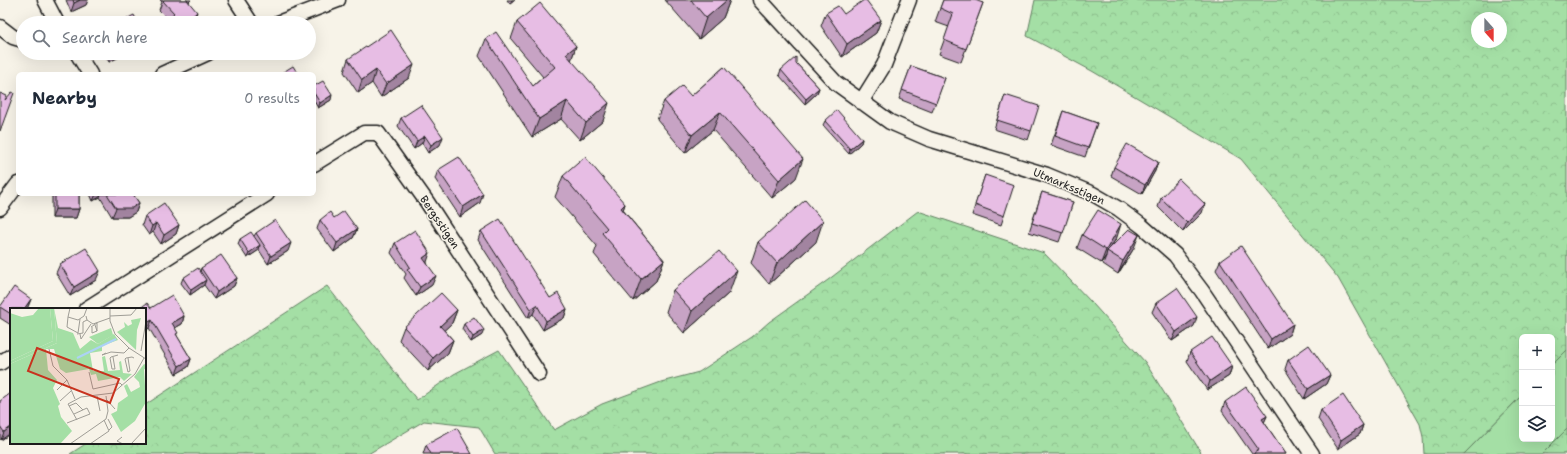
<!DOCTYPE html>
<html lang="en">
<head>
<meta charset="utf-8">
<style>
	body { margin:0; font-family:"Shantell Sans",sans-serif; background:#f6f6f7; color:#1f2937 }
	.controls { position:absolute; right:12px; bottom:12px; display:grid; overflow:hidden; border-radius:6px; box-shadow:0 4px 16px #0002 }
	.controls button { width:36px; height:36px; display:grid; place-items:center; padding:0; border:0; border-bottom:1px solid #e0e1e3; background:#fff; color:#1f2937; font:20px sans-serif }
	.compass { position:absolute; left:1471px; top:12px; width:36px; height:36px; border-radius:50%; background:#fff; box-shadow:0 4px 16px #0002; rotate:159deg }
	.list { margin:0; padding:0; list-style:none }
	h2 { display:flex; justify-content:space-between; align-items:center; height:52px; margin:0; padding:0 16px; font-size:17px }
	h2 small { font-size:13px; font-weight:400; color:#747a83 }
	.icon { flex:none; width:22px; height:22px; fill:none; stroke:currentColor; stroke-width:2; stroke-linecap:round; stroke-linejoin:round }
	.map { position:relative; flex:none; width:1567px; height:454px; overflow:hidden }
	.search { position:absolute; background:#fff; box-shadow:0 4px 16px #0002; left:16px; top:16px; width:300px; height:44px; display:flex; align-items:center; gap:10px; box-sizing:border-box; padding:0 14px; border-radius:22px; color:#747a83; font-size:15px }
	.panel { position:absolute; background:#fff; box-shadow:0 4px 16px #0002; left:16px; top:72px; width:300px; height:124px; border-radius:6px }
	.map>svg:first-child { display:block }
</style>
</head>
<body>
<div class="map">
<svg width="1567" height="454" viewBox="0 0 1567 454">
	<defs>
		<pattern id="forest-crowns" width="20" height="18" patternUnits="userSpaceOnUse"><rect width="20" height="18" fill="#a4dfa5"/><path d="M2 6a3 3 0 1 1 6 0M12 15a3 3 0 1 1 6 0" fill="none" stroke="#8dbf8d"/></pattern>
	</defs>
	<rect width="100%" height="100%" fill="#f7f3e8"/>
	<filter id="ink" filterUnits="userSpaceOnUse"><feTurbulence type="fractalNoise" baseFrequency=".025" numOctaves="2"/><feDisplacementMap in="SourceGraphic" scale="8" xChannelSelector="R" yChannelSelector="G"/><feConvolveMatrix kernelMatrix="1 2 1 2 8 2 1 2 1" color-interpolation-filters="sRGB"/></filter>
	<g filter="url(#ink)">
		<path fill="#a4dfa5" stroke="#607e60" d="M1567,350V429L1542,454H1464L1522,395V439H1552V365Z"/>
		<path fill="url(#forest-crowns)" stroke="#607e60" fill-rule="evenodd" d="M1035,0H1567V350L1552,365V337H1522V395L1464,454H1424L1423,437L1420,424L1338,278L1241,159L1092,71L1027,36ZM1477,18H1501V42H1477Z
			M918,211L1044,253L1093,304L1145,362L1202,454H495L479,427L424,421L368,454H70L87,443H145V405L327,286L417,400L454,374L499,350L554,430L602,404L661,382L699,372L752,337L769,322L828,280Z
			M1567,429V454H1542Z"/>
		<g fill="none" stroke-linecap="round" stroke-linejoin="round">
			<defs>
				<path id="street" d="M45,0L57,23
					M236,0L251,23
					M760,0L836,83L890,122L929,139L1047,175L1093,194L1119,209L1142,226L1175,255L1202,291L1312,454
					M278,23L338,0
					M0,27L13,37L23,40
					M77,53L90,74
					M162,74L208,53
					M861,102L884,65L909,0
					M314,164L364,133H378L427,202L539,374
					M0,208L18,184
					M86,309L267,194
					M0,363L11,356"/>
			</defs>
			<use href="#street" stroke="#1c1c1c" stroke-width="17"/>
			<use href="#street" stroke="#f7f3e8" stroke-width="14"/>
		</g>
		<path fill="#c7a3c4" stroke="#1c1c1c" d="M66,0H88L86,5L71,12Z
			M160,0H191L189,2L194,21L192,23H169L170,21L159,10L162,2Z
			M507,0H515L510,4Z
			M665,0H730L723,18L699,39Z
			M943,0L983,3L961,62L939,54L949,27L935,22Z
			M826,13L844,14L881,20L876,33L842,57L821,26Z
			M517,22L576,46L571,60L603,121L580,140L561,119L532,137L479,56L486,39L533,86L543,77L511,39Z
			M104,53H127L109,62Z
			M348,59L409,78L381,97L372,83L358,93L344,72Z
			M796,63L819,88L817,93L805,104L779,75L781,70Z
			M911,66L945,78L932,112L899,99Z
			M724,67L796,178L772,198L713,130L685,153L657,119L664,101L691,96Z
			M314,86L331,100L318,108L314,101Z
			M1005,95L1031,131L1028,140L994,129Z
			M1063,111L1097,123L1085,157L1051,145Z
			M401,118L440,145L428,153L422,143L414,149L398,126Z
			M825,121L862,139L861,143L849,154L823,125Z
			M1158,162L1155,171L1142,194L1111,176L1114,167Z
			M438,170L480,203L460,217L435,179Z
			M985,175L1004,216L1001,225L972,215Z
			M563,176L625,204L623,210L664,260L656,281L633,301L594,254L597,246L555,197Z
			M1042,192L1073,202L1059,242L1029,232Z
			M52,194H79V209L76,218H52Z
			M90,194H133L139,203L136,212L128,217H112L100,197L93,201Z
			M1161,198L1202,213L1183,232L1158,207Z
			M145,216L179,225L176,234L161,244L153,232L149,235L142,225Z
			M334,218L357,229L353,238L334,252L317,229L320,220Z
			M481,231L550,298L567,309L564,318L543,330L533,314L528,318L478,240Z
			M256,233L288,251L268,264L259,250L247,258L238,244L240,239L254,236Z
			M1082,235L1117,237L1110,248H1134L1118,274L1103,264L1106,256L1101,263L1077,248Z
			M758,242H816L769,284L751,263Z
			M395,243L427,262L432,285L416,296L404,278L406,274L391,253Z
			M1220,261L1293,324L1290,334L1268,349L1216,270Z
			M60,264L96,280L70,296L56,273Z
			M201,268L237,278L234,286L214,299L204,285L190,295L181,283L183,278L200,272Z
			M673,290L729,293L684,333L666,312Z
			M31,299L27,309H11V325L0,318V307Z
			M1156,303L1194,326L1172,341L1152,312Z
			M151,308L184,316L182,324L175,328L177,336L191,359L188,367L176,374L149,328L145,331V309Z
			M457,310L452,323L444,330L453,340L448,353L428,371L399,340L404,327Z
			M464,324L482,335L471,342L462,329Z
			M1190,352L1232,366L1229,376L1207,390L1187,361Z
			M1288,360L1330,375L1326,384L1304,399L1285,369Z
			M0,401L11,433L1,440L0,439Z
			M1225,402L1267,416L1264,422L1286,454H1252L1222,411Z
			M1321,410L1363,425L1360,434L1338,449L1318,419Z
			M426,445L472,454H423Z"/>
		<path fill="#a284a0" stroke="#1c1c1c" d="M80,0H88L86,5L71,12L74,3Z
			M512,0H515L510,4Z
			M727,0H730L723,18L699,39L706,18Z
			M197,12L194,21L192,23H185Z
			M881,20L876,33L842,57L847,44Z
			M576,46L570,64L566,54Z
			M112,53H127L109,62Z
			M414,65L409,78L381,97L386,84Z
			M376,70L372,83L358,93L362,80Z
			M819,88L817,93L805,104L806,99Z
			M332,95L331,100L318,108L320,103Z
			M567,101L561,119L532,137L539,119Z
			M609,103L603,121L580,140L586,123Z
			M720,112L713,130L685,153L692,135Z
			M425,136L422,143L414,149L417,141Z
			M443,137L440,145L428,153L431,145Z
			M862,139L861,143L849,154L850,149Z
			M803,159L796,178L772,198L779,180Z
			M1158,162L1155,171L1142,194L1145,185Z
			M96,194H101L100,197L93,201Z
			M483,194L480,203L460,217L463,207Z
			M139,203L136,212L128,217H112L116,208Z
			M625,204L618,225L621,208Z
			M1205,204L1202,213L1183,232L1187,223Z
			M55,209H79L76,218H52Z
			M823,221L816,242L769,284L777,263Z
			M156,223L153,232L149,235L152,226Z
			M1121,224L1117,237L1108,252L1107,251L1106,256L1101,263L1106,250Z
			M179,225L176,234L161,244L164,235Z
			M357,229L353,238L334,252L337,243Z
			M1139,235L1134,248L1118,274L1123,261Z
			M291,243L288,251L268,264L271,256Z
			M260,245L259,250L247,258L249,253Z
			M430,253L427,262L420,267L423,258Z
			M664,260L656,281L633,301L641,279Z
			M100,271L96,280L70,296L74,287Z
			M737,271L729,293L684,333L692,311Z
			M436,276L432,285L416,296L420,287Z
			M237,278L234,286L214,299L217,292Z
			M206,280L204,285L190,295L191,290Z
			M31,299L27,309H24Z
			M537,305L533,314L528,318L531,309Z
			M567,309L564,318L543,330L546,321Z
			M457,310L452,323L435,339L440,326Z
			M184,316L182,324L169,331L172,323Z
			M1197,317L1194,326L1172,341L1176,332Z
			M152,320L149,328L145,331V324Z
			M1293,324L1290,334L1268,349L1271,339Z
			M484,330L482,335L471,342L473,337Z
			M453,340L448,353L428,371L433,358Z
			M191,359L188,367L176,374L179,366Z
			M1232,366L1229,376L1207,390L1210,381Z
			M1330,375L1326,384L1304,399L1308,389Z
			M1267,416L1263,425L1262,419Z
			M1363,425L1360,434L1338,449L1341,440Z
			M11,427V433L1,440L4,432Z"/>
		<path fill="#e7bde4" stroke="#1c1c1c" d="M73,0H80L74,3Z
			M164,0H187L197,12L185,23H180L172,15L174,13L163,1Z
			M691,0H727L706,18Z
			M864,0H866L881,20L847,44L826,13L838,6L844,14Z
			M943,0H975L983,3L966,49L944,40L953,14L940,8Z
			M540,3L576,46L566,54L609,103L586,123L567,101L539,119L486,39L496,32L533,86L555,67L517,22Z
			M134,15L138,23H118Z
			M391,30L414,65L386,84L376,70L362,80L348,59Z
			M796,57V63L819,88L806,99L781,70Z
			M293,66L298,74H280Z
			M911,66L945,78L936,103L902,90Z
			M724,67L803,159L779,180L720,112L692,135L664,101L682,86L691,96Z
			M323,81L332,95L320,103L314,93V86Z
			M12,92L14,93L0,131V93L7,96L5,100Z
			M1005,95L1039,106L1031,131L997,120Z
			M421,105L443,137L431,145L425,136L417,141L401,118Z
			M837,110L862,139L850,149L825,121Z
			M1063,111L1097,123L1088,148L1055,136Z
			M1127,144L1158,162L1145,185L1114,167Z
			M459,157L483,194L463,207L438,170Z
			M585,157L625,204L621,208L664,260L641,279L602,233L607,228L563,176Z
			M985,175L1014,185L1004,216L975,205Z
			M1179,179L1205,204L1187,223L1161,198Z
			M1042,192L1073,202L1063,233L1032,223Z
			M55,194H79V209H55Z
			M107,194H133L139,203L132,208H116Z
			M805,200L823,221L777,263L758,242Z
			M164,203L179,225L164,235L156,223L152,226L145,216Z
			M1098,210L1121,224L1106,250L1082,235Z
			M344,211L357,229L337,243L320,220L330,212L334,218Z
			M500,219L550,298L558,293L567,309L546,321L537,305L531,309L481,231Z
			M275,220L291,243L271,256L256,233Z
			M1129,229L1139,235L1123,261L1107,251Z
			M415,230L430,253L423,258L436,276L420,287L407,269L410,267L395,243Z
			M251,232L260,245L249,253L240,239Z
			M1241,246L1293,324L1271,339L1220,261Z
			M86,248L100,271L74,287L60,264Z
			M719,251L737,271L692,311L673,290Z
			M221,255L237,278L217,292L201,268Z
			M198,268L206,280L191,290L183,278Z
			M14,287L31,299L24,309H11V314L0,307Z
			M1177,288L1197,317L1176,332L1156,303Z
			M441,293L457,310L440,326L453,340L433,358L404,327Z
			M172,295L184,316L172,323L178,333L176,334L191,359L179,366L152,320L145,324V309H139L147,303L151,308Z
			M474,317L484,330L473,337L464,324Z
			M1212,337L1232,366L1210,381L1190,352Z
			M1309,345L1330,375L1308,389L1288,360Z
			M1246,387L1267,416L1262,419L1286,454H1254V453L1259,450L1225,402Z
			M11,393V427L4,432L0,426V401Z
			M1343,395L1363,425L1341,440L1321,410Z
			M457,428L472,454H431L426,445Z"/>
	</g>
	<g text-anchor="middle" stroke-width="3" stroke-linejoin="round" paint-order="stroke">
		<g font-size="11" fill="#1c1c1c" stroke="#f7f3e8">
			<text transform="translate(1069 186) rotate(23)" y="4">Utmarksstigen</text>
			<text transform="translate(440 222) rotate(56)" y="4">Bergsstigen</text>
		</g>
	</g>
	<g transform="translate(10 308)">
		<rect width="136" height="136" fill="#f7f3e8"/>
		<path d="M40,0H44L47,35L0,56V53L43,33ZM101,20L103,27L88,36L79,29Z" fill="#a4dfa5"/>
		<path d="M29,0H40L43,33L0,53V5L12,9L23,7ZM44,0L48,20L63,25L70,41L81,32L88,36L104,26L108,32L92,38V43L80,45L83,63H94L92,49L95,48L98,63L110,62L109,54L111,53L113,65L122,66L114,73L110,69L88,73L86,66L81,67L79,61L56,65L50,61L44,41H36L38,62L47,72L43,80L50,96L48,98L51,109L62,123L50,136H0V56L47,35ZM131,10L127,22L126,42L107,24L115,19L114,14L118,18L122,16L121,12ZM134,56L136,57V62L134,61L136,94L125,113L111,124L101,106L107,103L108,95L118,88L114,78L117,76L121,84L130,79L129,74L124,69Z" fill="#a4dfa5"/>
		<path fill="none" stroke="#acd2f6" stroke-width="2" d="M67,50L106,31"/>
		<path fill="none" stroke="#9f9d96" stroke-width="1" d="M60,0L58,9L68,12L74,8L77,0M100,0V13L105,26L119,40L136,51M76,8L77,12L83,16L100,10M100,8L121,7L127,0M58,9L57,19L68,25L70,11M81,19L87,15V23M82,19V25L87,23L85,17M67,26L73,25V14L77,12M70,26L71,31L81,16M39,41L43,58L57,72L65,91M131,43L136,13M96,45L92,47L101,44L114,45L119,40M103,49L105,61H102L100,50L101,49L108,47M118,50L120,63L118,64L115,51L116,50L122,49L124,50M79,64L83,81L110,75L112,77M47,82L57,72M87,88L90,103M97,92L105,101M50,93L61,83M59,98L66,95L73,102M98,111L102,119L99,122M67,112L58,96L71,89L103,85L125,66L134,50M57,115L80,106L77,100L64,106M112,129L107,133L113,136M60,136L96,111L98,103L96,88M80,136L99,123L94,112M121,136L136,120"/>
		<path fill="#c8321e" fill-opacity="0.15" stroke="#c8321e" stroke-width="2" d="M27,40L109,71L100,95L18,63Z"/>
		<rect width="136" height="136" fill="none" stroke="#1c1c1c" stroke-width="2"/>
	</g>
</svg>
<div class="controls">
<button>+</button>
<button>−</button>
<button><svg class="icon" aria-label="layers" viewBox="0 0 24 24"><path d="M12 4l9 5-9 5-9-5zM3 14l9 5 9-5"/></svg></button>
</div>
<svg class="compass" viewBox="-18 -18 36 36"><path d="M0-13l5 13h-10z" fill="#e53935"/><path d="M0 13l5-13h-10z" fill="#747a83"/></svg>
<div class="search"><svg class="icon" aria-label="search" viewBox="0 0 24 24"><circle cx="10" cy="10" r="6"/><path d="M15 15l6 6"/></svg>Search here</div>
<section class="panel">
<h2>Nearby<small>0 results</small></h2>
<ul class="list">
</ul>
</section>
</div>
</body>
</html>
